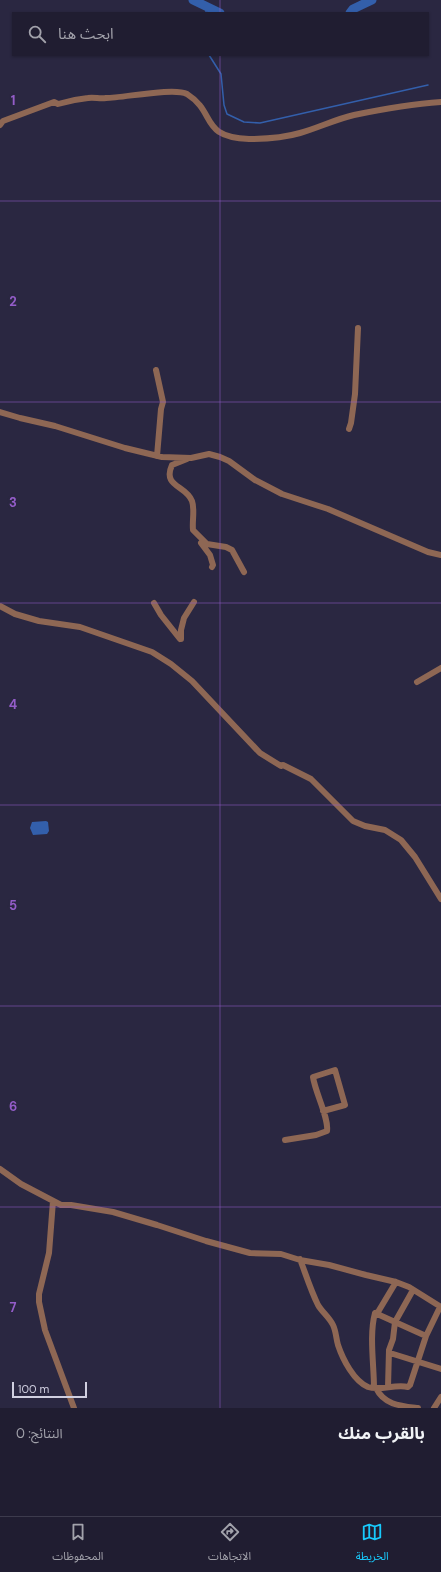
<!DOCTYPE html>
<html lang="ar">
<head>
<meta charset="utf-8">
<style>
	body { margin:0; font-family:"DM Sans","Noto Sans Arabic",sans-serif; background:#2d2a3d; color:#f1f3f6; direction:rtl }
	.scale { position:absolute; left:12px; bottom:10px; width:75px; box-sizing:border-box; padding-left:4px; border:2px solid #d0cfe0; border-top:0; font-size:11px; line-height:14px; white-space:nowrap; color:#d0cfe0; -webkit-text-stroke:3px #2a2741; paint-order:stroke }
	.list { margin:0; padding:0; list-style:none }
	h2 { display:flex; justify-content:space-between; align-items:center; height:52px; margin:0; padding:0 16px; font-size:17px }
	h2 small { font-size:13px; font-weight:400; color:#a2a2ab }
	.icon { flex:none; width:22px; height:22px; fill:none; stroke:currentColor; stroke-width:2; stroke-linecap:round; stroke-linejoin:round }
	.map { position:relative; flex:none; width:441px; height:1408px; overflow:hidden; direction:ltr }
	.search { position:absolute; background:#201d31; box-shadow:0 1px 3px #0004; left:12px; right:12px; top:12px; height:44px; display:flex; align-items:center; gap:10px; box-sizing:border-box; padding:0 14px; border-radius:0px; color:#a2a2ab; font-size:15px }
	.sheet { height:108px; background:#201d31 }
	nav { display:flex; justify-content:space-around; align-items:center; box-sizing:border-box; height:56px; border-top:1px solid #3d3b4d; background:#201d31; font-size:11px; color:#a2a2ab }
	nav a { display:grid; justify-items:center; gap:2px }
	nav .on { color:#18cafc }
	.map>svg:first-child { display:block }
</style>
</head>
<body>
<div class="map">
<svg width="441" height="1408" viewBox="0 0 441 1408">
	<rect width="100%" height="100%" fill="#2a2741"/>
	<path fill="#335fab" d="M46,821L48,822L49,831L47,834L33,835L30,828L32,822Z"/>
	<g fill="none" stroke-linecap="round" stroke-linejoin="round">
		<path stroke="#335fab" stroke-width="1.5" d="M206,7V13
			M209,55L221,74L224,105L227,114L244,122L260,123L428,85"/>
		<path stroke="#335fab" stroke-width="9" d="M193,0L220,13
			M350,13L353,9L372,0"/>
		<path stroke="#8e6754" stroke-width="6" d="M0,125L3,121L54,102L58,104C68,101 78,99 88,98C94,97 100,99 106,98C123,98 174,87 187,94C217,113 199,137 249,139C266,139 283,138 300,133C318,128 336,119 354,115C383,109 412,104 441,102
			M156,370L163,402L161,409L157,456
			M0,412L20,418L55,426L125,448L162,457L191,458L209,454L220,457L229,461L255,480L282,494L328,509L428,552L441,555
			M349,429L351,423L355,394L358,328
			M187,459L172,465C162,487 186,485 192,501C195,509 192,521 193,530L207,544L226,547L232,550L244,572
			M201,543L210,555L213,565L212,567
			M154,603L161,615L180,639
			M0,606L15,614L39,621L80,627L152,652L171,664L192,681L260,753L281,766L283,765L311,779L353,821L365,826L385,830L401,840L415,857L441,899
			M181,639V630L184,618L194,602
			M417,682L441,668
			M285,1140L316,1135L327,1131C329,1118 315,1092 313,1077L335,1070L345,1105L323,1111
			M0,1169L21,1184L61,1205H71L113,1212L157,1225L206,1241L250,1253L281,1254L300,1260L329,1265L366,1275L396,1282L409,1287L441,1307
			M53,1201L49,1253L39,1294V1302L45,1330L74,1408
			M300,1259C306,1275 311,1291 318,1305C322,1312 329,1317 333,1325C336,1331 336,1338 338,1345C343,1360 354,1381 368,1387C380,1391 395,1384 408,1387L410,1385L426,1336L440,1307
			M375,1313L426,1336
			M390,1353L441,1369
			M388,1387L389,1350L393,1339L395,1322L413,1290
			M374,1388C374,1365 369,1335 375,1313L378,1312L396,1282
			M376,1388C384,1405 401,1406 418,1408
			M434,1408L441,1397"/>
	</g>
	<path fill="none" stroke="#945dc9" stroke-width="1" stroke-opacity="0.55" d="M220,0V13M220,55V1408M0,201H441M0,402H441M0,603H441M0,805H441M0,1006H441M0,1207H441"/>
	<g font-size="13" text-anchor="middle" font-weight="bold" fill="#945dc9" stroke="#2a2741" stroke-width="4" stroke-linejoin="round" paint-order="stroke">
		<text x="13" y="105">1</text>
		<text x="13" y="306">2</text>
		<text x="13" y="507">3</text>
		<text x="13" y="709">4</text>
		<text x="13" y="910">5</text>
		<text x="13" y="1111">6</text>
		<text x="13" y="1312">7</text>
	</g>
</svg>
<div class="scale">100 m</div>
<div class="search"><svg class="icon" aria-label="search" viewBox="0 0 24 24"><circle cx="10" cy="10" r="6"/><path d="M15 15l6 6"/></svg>ابحث هنا</div>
</div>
<section class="sheet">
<h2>بالقرب منك<small>النتائج: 0</small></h2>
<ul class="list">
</ul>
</section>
<nav>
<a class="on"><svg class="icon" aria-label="map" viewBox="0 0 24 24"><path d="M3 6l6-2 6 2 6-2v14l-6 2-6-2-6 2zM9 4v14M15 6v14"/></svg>الخريطة</a>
<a><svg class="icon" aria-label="directions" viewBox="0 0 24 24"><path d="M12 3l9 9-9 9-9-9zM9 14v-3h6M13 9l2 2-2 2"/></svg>الاتجاهات</a>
<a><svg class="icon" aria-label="saved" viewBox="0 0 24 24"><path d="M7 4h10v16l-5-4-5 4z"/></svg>المحفوظات</a>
</nav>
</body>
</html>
